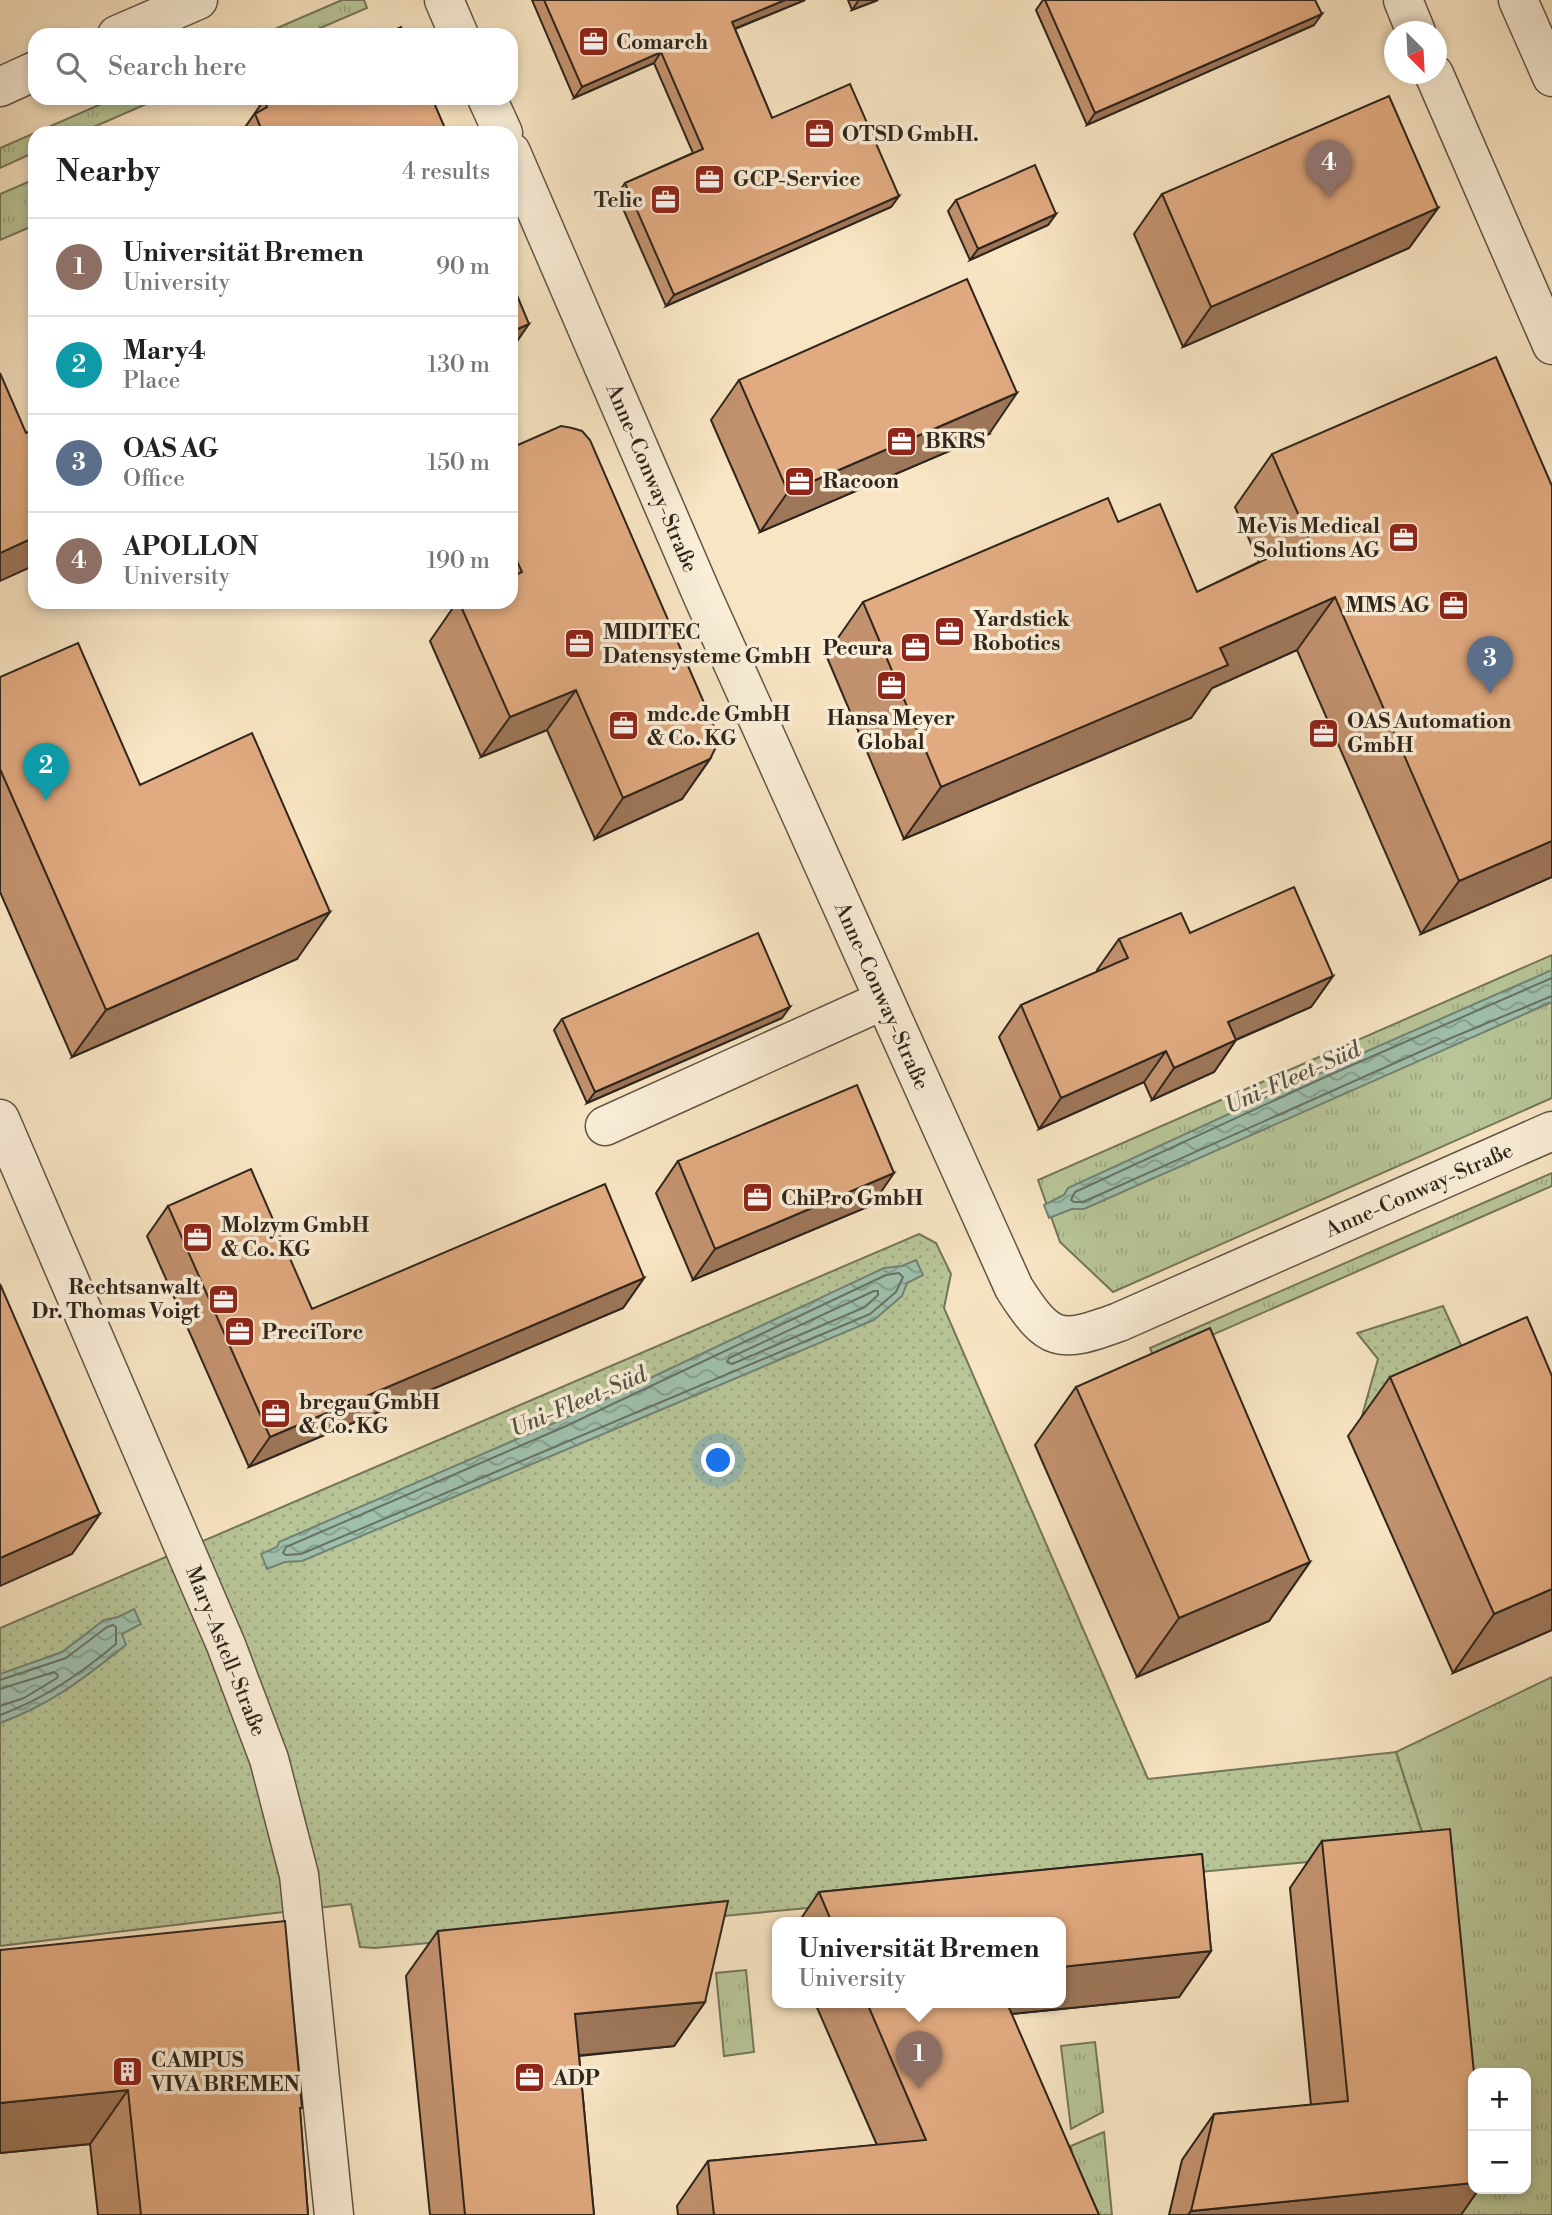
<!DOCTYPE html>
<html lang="en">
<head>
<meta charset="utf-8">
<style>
	body { margin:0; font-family:"Libre Bodoni",serif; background:#f2f2f2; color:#222 }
	.controls { position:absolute; right:21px; bottom:21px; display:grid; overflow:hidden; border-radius:14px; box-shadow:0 4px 10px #0003 }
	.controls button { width:63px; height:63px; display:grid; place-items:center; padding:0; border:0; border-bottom:2px solid #e0e0e0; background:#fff; color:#222; font:35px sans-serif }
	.compass { position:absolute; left:1384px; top:21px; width:63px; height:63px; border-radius:50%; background:#fff; box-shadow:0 4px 10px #0003; rotate:156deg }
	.you { position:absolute; left:719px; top:1461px; width:24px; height:24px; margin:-18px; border:5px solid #fff; border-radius:50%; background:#1a73e8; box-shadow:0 0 0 10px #1a73e833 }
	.badge { display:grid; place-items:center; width:46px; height:46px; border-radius:50%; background:#2563eb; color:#fff; font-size:23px; font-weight:700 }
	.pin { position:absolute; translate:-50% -58px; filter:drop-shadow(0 2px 4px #0008) }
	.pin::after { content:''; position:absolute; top:37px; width:24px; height:21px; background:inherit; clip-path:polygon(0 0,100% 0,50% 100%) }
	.popup { position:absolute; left:772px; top:1917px; width:294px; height:91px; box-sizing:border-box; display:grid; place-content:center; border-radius:14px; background:#fff; filter:drop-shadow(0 2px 5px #0005); font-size:23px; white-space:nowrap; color:#767676 }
	.popup b { font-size:26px; color:#222 }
	.popup::after { content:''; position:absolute; left:50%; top:100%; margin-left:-14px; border:14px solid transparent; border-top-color:#fff }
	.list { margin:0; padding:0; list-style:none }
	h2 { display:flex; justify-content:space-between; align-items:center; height:91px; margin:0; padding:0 28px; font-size:30px }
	h2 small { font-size:23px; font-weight:400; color:#767676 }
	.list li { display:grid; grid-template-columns:46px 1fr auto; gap:21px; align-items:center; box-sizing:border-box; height:98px; padding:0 28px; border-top:2px solid #e0e0e0 }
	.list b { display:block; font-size:26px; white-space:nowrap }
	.list p { margin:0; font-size:23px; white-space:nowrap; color:#767676 }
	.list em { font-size:23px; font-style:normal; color:#767676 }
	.icon { flex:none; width:38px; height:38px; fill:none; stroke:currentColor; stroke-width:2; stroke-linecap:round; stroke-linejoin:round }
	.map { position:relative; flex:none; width:1552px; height:2215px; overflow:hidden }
	.search { position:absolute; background:#fff; box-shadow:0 4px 10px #0003; left:28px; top:28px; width:490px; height:77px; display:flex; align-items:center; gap:18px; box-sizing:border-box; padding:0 24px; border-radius:21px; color:#767676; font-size:26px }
	.panel { position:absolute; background:#fff; box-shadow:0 4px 10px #0003; left:28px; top:126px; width:490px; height:483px; border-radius:21px }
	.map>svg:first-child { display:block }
</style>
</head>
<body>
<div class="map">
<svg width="1552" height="2215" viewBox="0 0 1552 2215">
	<defs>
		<pattern id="grass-tufts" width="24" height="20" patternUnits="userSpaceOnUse" patternTransform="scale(1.75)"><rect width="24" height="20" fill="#b8c698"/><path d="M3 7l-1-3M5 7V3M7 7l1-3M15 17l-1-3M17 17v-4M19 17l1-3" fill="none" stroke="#9eaa82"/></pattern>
		<pattern id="park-dots" width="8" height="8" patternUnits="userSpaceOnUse" patternTransform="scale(1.75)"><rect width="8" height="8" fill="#b8c698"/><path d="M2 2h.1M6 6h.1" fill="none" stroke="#9eaa82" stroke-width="1.8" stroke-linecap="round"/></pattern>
		<pattern id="water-waves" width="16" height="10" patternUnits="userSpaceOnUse" patternTransform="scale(1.75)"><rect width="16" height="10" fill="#9fc0ad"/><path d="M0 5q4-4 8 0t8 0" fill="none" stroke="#829c8c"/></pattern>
	</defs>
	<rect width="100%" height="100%" fill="#f8e5c3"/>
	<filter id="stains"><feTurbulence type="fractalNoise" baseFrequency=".00286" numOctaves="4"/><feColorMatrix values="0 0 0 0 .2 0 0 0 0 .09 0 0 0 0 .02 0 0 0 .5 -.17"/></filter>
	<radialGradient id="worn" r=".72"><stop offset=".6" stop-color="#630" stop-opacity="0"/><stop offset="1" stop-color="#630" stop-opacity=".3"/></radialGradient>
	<path fill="url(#grass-tufts)" stroke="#74765a" stroke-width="2" fill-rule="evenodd" d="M342,0H364L367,8L304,35H261Z
		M115,98H149L151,102L80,133H35V152L0,168V148Z
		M35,179V225L0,240V194Z
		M1552,955V1098L1113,1292L1060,1242L1038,1180Z
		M1552,1173V1186L1155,1360L1150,1348Z
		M1552,1677V2215H1460L1428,1851L1396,1752ZM1473,2073H1526V2189H1473Z
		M746,1970L754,2052L724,2056L716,1973Z
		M1095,2042L1103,2112L1071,2129L1061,2046Z
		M1104,2132L1112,2215H1079L1071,2146Z"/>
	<path fill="url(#park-dots)" stroke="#74765a" stroke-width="2" d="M919,1234L936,1243L951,1274L944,1308L1148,1779L1396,1752L1428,1851L375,1948L360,1947L351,1904L0,1946V1628Z
		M1443,1306L1466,1356L1362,1416L1378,1359L1357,1333Z"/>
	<path fill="url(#water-waves)" stroke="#728273" stroke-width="2" d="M1552,970V1002L1084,1209H1072L1049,1218L1044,1205L1064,1195L1068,1188L1331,1067Z
		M916,1260L923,1275L907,1283L902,1296L874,1320L302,1561L285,1562L267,1569L261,1554L277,1547L279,1542L561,1420L884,1268L902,1266Z
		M134,1609L141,1624L122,1634L126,1645C83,1679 52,1704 0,1723V1674L62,1652L104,1620L118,1617Z"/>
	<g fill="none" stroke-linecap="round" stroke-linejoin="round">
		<path stroke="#677264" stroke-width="2" d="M1552,978L1334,1073L1075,1192L1071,1200L1074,1202H1083L1451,1038L1552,996
			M899,1273L903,1277L896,1292L870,1314L301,1554L286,1555L283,1553L286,1547L564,1427L886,1275Z
			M874,1291H878V1295L865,1307L732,1364L727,1362L729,1358Z
			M0,1680L66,1658L107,1627L113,1625L116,1627V1644C80,1674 44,1699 0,1715
			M0,1689L54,1672L58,1675L57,1678L24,1698L0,1706"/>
		<defs>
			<path id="minor" d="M444,0L459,35
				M1403,0L1416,32
				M1518,0L1552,77
				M117,35L198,0
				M1434,74L1552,345
				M0,87L35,71
				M487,98L503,133
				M511,152L703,597L1014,1288C1049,1343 1059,1344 1119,1322L1552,1131
				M0,1119L226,1645L269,1759L299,1875L334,2215
				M605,1126L884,1000"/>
		</defs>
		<use href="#minor" stroke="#615546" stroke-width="41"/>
		<use href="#minor" stroke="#faeed8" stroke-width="38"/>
	</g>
	<path fill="#c2926e" stroke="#2f251c" stroke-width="2" d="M532,0H805L735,29L772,118L899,196L891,207L666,306L617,195L625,183L693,153L654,63L574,98Z
		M848,0H878L852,10Z
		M1043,0H1315L1314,25L1087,125L1036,10Z
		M264,100L447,133H241Z
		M1162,194L1438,208L1409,248L1183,347L1134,234Z
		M956,200L1056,214L1048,225L970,260L948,211Z
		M739,380L989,434L760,532L711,420Z
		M511,448L710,759L682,799L595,839L547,730L481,757L430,641L457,602H511Z
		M1272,454L1552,486V877L1421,934L1297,650L1212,688L1191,718L904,839L826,655L863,602L1118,522L1197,592L1259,562L1235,507Z
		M0,677L140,785L297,959L72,1057L0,892Z
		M1190,933L1333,976L1311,1007L1236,1040L1214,1072L1152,1100L1144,1082L1039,1129L999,1037L1021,1005L1098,972L1097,970L1119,939Z
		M782,1018L587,1103L554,1030L562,1019Z
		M678,1161L872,1205L693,1280L656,1193Z
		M168,1206L312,1309L644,1278L623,1308L249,1467L147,1236Z
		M1552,1376V1630L1453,1673L1348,1436L1390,1377Z
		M1076,1387L1310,1562L1269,1621L1137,1677L1035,1445Z
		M1322,1841L1461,2215H1169L1182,2160L1214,2114L1311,2105L1290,1888Z
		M1202,1854L1211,1951L1179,1997L1011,2014L1099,2215H678L677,2206L708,2161L877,2145L815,2003H1061V1923H798L819,1892Z
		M438,1931L705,2002L674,2046L579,2056L594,2215H430L406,1976Z
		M0,1950L300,2112L308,2215H98L90,2144L0,2153Z"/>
	<path fill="#9e775a" stroke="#2f251c" stroke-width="2" d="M785,0H805L724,33L732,22Z
		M859,0H878L852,10Z
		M1322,14L1314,25L1087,125L1095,113Z
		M661,52L654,63L574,98L582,87Z
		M899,196L891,207L666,306L674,295Z
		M1438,208L1409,248L1183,347L1211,307Z
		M1056,214L1048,225L970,260L978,249Z
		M529,324L511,350V332Z
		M1017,393L989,434L760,532L788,492Z
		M35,537V565L0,581V553Z
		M1335,597L1297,650L1212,688L1191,718L904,839L941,787L1220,648Z
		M576,690L547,730L481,757L510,717Z
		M710,759L682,799L595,839L623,798Z
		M1552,841V877L1421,934L1459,881Z
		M330,912L297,959L72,1057L106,1010Z
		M1333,976L1311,1007L1205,1053L1228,1022Z
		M790,1007L782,1018L587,1103L595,1092Z
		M1236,1040L1214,1072L1152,1100L1174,1068Z
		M1166,1051L1144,1082L1039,1129L1061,1098Z
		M894,1173L872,1205L693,1280L715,1249Z
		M644,1278L623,1308L249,1467L270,1437Z
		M100,1514L72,1554L0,1586V1558Z
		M1310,1562L1269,1621L1137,1677L1179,1618Z
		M1552,1589V1630L1453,1673L1494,1614Z
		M1211,1951L1179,1997L962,2019L973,2003H1061V1967Z
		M705,2002L674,2046L543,2059L575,2014Z
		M128,2090L90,2144L0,2153V2103Z
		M1473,2183V2189H1479L1461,2215H1188L1191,2211Z"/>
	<path fill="#e1aa80" stroke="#2f251c" stroke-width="2" d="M544,0H785L732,22L772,118L850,84L899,196L674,295L625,183L703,149L661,52L582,87Z
		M1045,0H1315L1322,14L1095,113Z
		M401,27L405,35H384Z
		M1389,96L1438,208L1211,307L1162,194Z
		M268,98H432L447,133H263L255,114L267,107L264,100Z
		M1035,165L1056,214L978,249L956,200Z
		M967,279L1017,393L788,492L739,380Z
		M511,281L529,324L511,332Z
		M1496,357L1552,486V841L1459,881L1335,597L1220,648L1228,665L941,787L863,602L1108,498L1118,522L1160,504L1197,592L1309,539L1272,454Z
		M0,373L26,433L35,429V537L0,553Z
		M561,426L572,428L582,431L590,440L718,735L717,745L710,759L623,798L576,690L510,717L459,602H511V577L522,572L511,548V448Z
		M78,643L140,785L252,733L330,912L106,1010L0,769V677Z
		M1294,887L1333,976L1228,1022L1236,1040L1174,1068L1166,1051L1061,1098L1021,1005L1128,958L1119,939L1181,913L1190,933Z
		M758,933L790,1007L595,1092L562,1019Z
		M857,1085L894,1173L715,1249L678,1161Z
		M251,1169L312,1309L605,1184L644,1278L270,1437L168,1206Z
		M0,1284L100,1514L0,1558Z
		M1527,1317L1552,1376V1589L1494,1614L1390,1377Z
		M1210,1328L1310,1562L1179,1618L1076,1387Z
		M1450,1829L1474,2073L1473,2183L1191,2211L1214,2114L1348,2101L1322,1841Z
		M1202,1854L1211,1951L1061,1967V1923H832L819,1892Z
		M728,1901L705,2002L575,2014L594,2215H465L438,1931Z
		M285,1921L302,2108H300L308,2215H141L128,2090L0,2103V1950Z
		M867,2003H1007L1099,2215H714L708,2161L926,2140Z"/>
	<defs>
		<symbol id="office-square" viewBox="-11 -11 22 22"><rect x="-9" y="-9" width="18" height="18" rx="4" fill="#8f2418" stroke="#faeed8"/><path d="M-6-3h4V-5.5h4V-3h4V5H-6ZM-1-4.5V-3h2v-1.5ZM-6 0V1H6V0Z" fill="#fff"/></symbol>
		<symbol id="building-square" viewBox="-11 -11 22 22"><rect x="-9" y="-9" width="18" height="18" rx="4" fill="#8f2418" stroke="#faeed8"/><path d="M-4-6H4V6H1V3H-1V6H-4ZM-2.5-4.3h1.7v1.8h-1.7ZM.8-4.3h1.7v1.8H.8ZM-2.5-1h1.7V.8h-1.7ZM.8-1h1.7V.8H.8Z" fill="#fff"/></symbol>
	</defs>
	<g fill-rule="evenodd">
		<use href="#office-square" x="576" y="24" width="35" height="35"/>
		<use href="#office-square" x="802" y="116" width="35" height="35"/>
		<use href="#office-square" x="692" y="162" width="35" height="35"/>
		<use href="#office-square" x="648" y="182" width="35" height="35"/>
		<use href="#office-square" x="884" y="424" width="35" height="35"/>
		<use href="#office-square" x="782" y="464" width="35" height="35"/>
		<use href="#office-square" x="1386" y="520" width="35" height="35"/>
		<use href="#office-square" x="1436" y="588" width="35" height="35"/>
		<use href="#office-square" x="932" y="614" width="35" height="35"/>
		<use href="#office-square" x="562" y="626" width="35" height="35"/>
		<use href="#office-square" x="898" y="630" width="35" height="35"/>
		<use href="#office-square" x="874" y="668" width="35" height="35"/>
		<use href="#office-square" x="606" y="708" width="35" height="35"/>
		<use href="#office-square" x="1306" y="716" width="35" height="35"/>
		<use href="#office-square" x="740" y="1180" width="35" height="35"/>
		<use href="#office-square" x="180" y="1220" width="35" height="35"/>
		<use href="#office-square" x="206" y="1282" width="35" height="35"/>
		<use href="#office-square" x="222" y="1314" width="35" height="35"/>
		<use href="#office-square" x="258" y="1396" width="35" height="35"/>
		<use href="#building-square" x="110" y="2054" width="35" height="35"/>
		<use href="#office-square" x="512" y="2060" width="35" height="35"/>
	</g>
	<g text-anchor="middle" stroke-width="7" stroke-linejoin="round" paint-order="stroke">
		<g font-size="21" font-weight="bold" fill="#2f251c" stroke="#faeed8" text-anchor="start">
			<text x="616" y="49">Comarch</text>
			<text x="842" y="141">OTSD GmbH.</text>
			<text x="733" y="186">GCP-Service</text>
			<text x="643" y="207" text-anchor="end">Telic</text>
			<text x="925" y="448">BKRS</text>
			<text x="823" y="488">Racoon</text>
			<text x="1380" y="533" text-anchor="end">MeVis Medical<tspan x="1380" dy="24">Solutions AG</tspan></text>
			<text x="1430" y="612" text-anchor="end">MMS AG</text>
			<text x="973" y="626">Yardstick<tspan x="973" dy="24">Robotics</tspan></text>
			<text x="603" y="639">MIDITEC<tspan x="603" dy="24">Datensysteme GmbH</tspan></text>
			<text x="893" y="655" text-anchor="end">Pecura</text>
			<text x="647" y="721">mdc.de GmbH<tspan x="647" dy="24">&amp; Co. KG</tspan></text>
			<text x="891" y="725" text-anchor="middle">Hansa Meyer<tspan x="891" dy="24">Global</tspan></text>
			<text x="1347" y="728">OAS Automation<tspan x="1347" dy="24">GmbH</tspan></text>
			<text x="781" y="1205">ChiPro GmbH</text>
			<text x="221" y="1232">Molzym GmbH<tspan x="221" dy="24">&amp; Co. KG</tspan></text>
			<text x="200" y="1294" text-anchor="end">Rechtsanwalt<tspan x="200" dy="24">Dr. Thomas Voigt</tspan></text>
			<text x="262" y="1339">PreciTorc</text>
			<text x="299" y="1409">bregau GmbH<tspan x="299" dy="24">&amp; Co. KG</tspan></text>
			<text x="151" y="2067">CAMPUS<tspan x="151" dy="24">VIVA BREMEN</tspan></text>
			<text x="553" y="2085">ADP</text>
		</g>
		<g font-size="21" fill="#2f251c" stroke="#faeed8">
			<text transform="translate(652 478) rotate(67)" y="7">Anne-Conway-Straße</text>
			<text transform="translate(882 996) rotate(66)" y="7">Anne-Conway-Straße</text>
			<text transform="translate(1419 1190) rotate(-24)" y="7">Anne-Conway-Straße</text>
			<text transform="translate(226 1651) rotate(68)" y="7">Mary-Astell-Straße</text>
		</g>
		<g font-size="23" font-style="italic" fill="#515448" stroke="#faeed8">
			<text transform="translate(1292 1077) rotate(-24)" y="8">Uni-Fleet-Süd</text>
			<text transform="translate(578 1401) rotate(-23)" y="8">Uni-Fleet-Süd</text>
		</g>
	</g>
	<rect width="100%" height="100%" filter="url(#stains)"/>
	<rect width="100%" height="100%" fill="url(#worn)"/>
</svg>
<div class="controls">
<button>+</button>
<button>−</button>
</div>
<svg class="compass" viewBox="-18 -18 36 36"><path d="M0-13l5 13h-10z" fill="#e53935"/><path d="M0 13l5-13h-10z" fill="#767676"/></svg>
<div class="you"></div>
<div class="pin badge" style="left:919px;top:2089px;background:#8d6e63">1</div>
<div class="popup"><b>Universität Bremen</b>University</div>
<div class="pin badge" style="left:46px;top:801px;background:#0f9aa8">2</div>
<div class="pin badge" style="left:1490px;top:694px;background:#5c6f8a">3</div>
<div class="pin badge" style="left:1329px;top:198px;background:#8d6e63">4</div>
<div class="search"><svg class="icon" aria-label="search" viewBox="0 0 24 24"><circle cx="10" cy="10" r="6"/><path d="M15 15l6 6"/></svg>Search here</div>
<section class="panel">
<h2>Nearby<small>4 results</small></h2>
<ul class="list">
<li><span class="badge" style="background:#8d6e63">1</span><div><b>Universität Bremen</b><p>University</p></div><em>90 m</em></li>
<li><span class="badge" style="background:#0f9aa8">2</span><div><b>Mary4</b><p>Place</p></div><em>130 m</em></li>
<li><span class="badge" style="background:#5c6f8a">3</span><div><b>OAS AG</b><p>Office</p></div><em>150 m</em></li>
<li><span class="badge" style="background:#8d6e63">4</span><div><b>APOLLON</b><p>University</p></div><em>190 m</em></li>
</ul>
</section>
</div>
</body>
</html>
